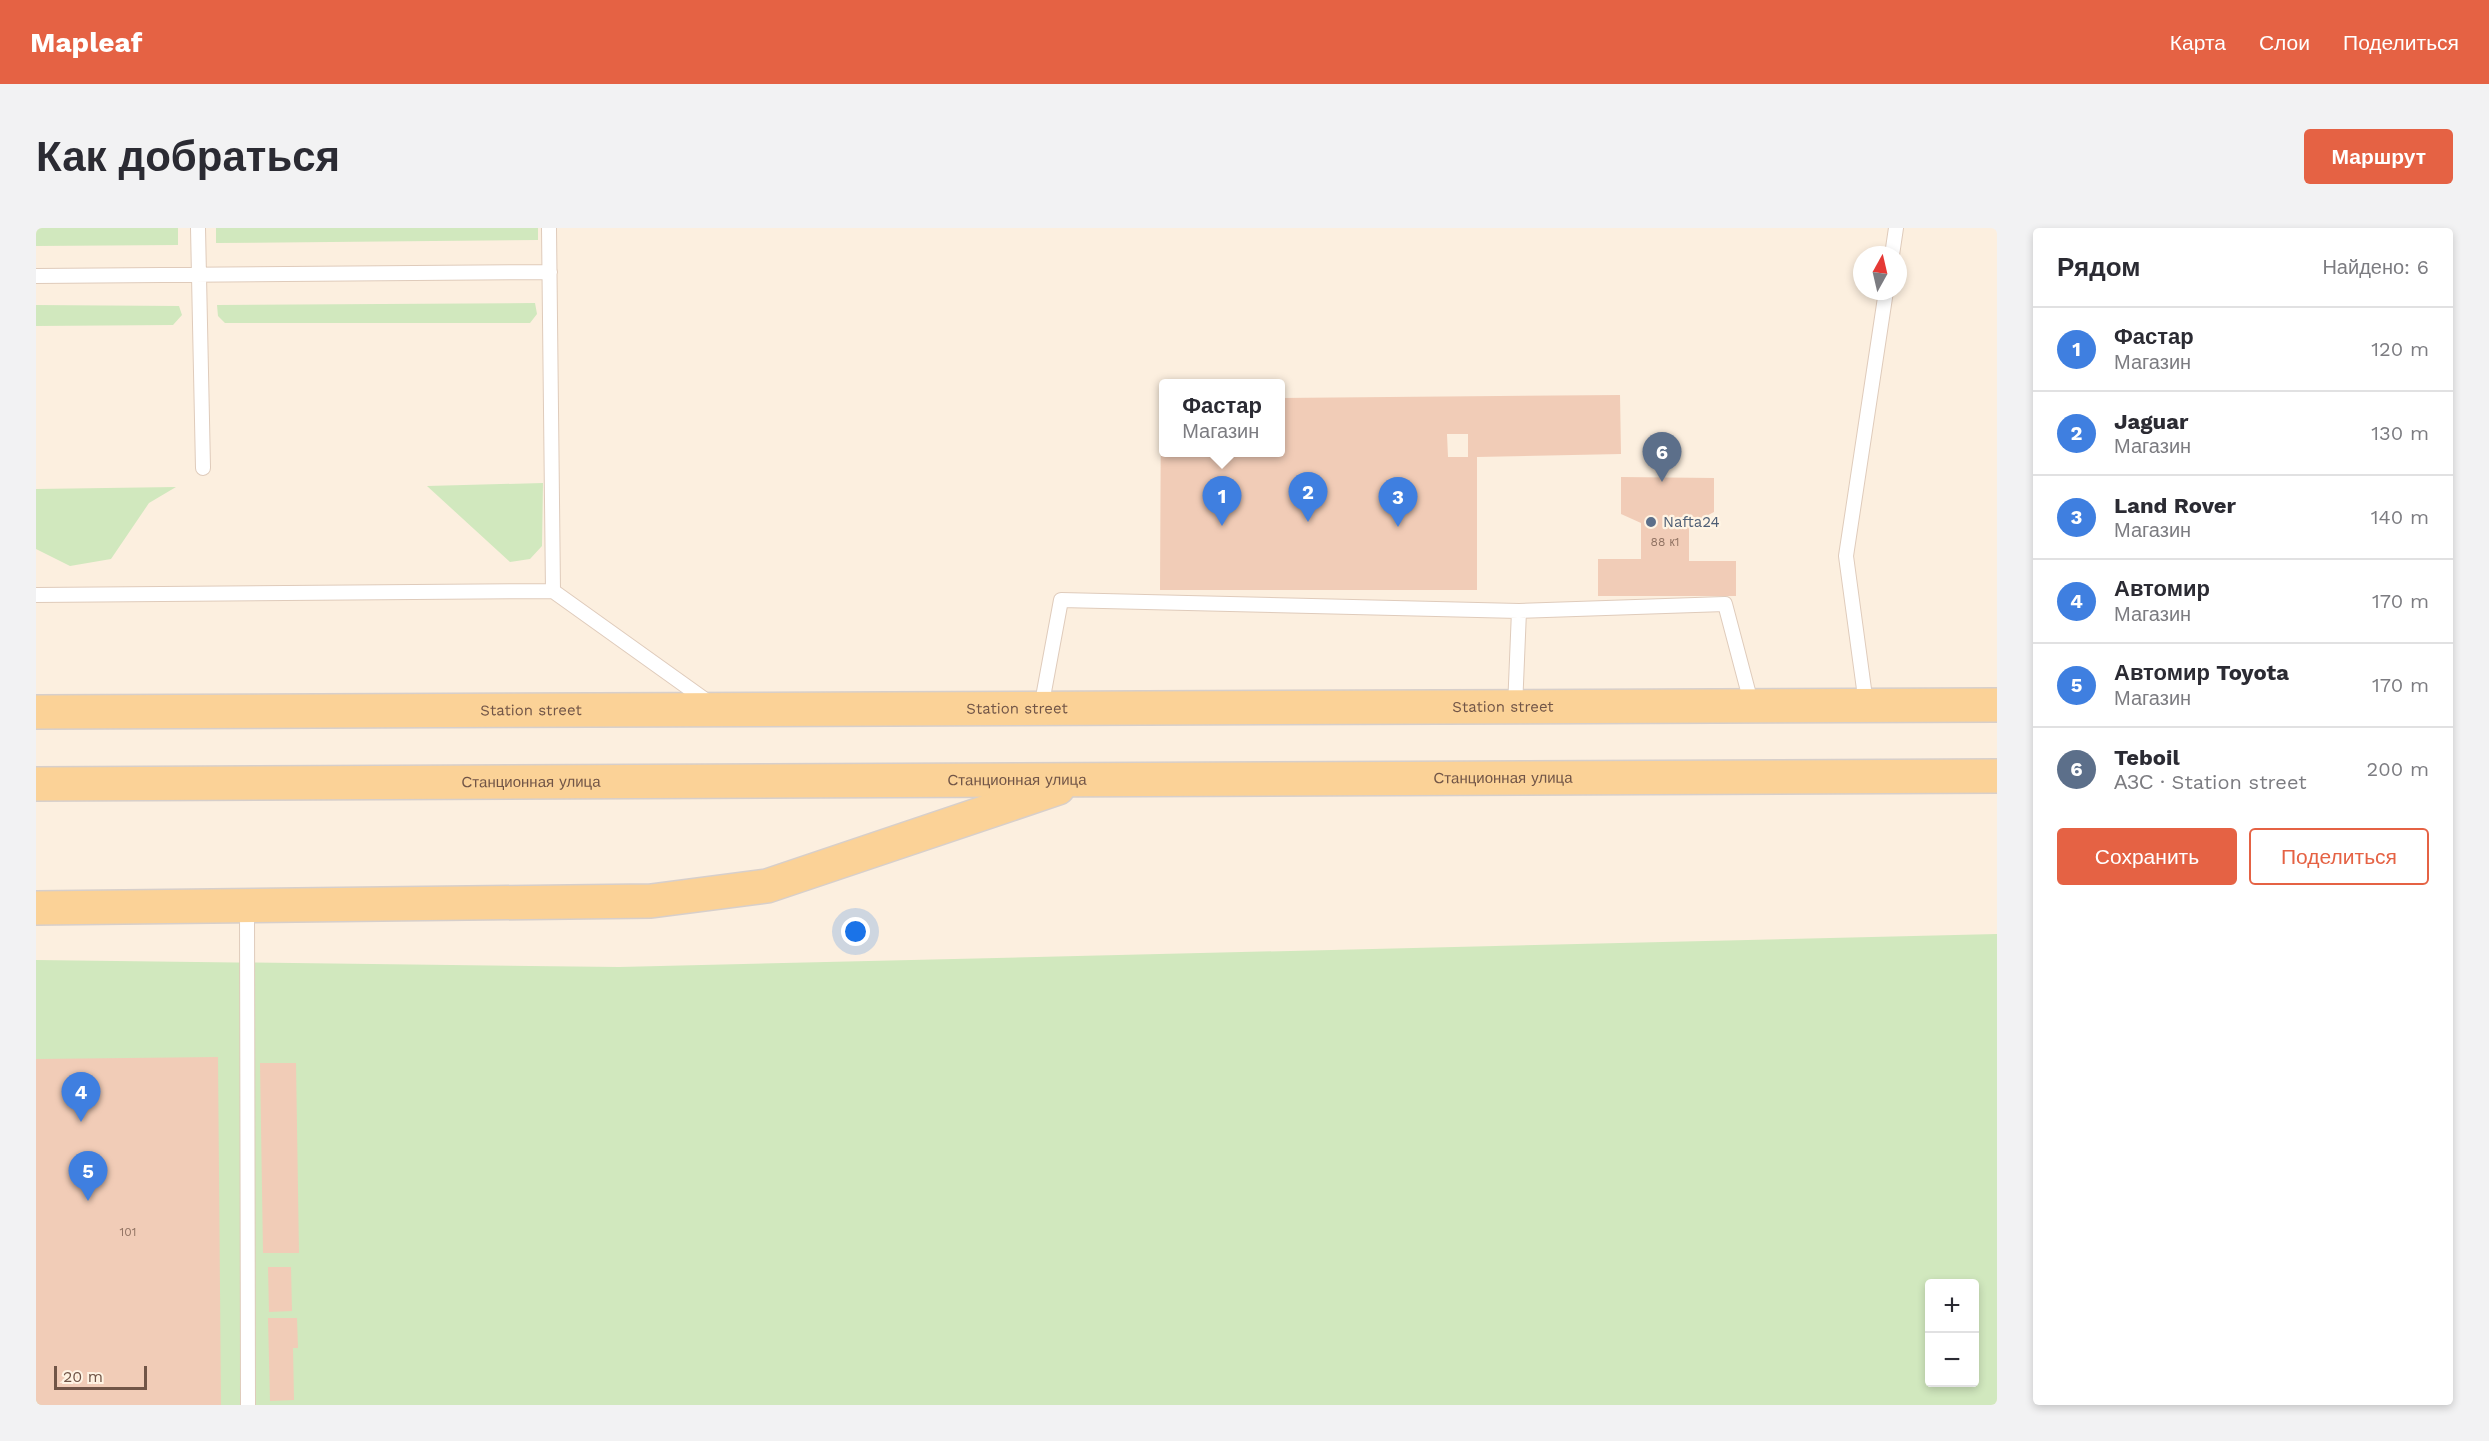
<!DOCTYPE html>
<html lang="ru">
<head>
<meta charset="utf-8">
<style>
	body { margin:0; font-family:"Work Sans",sans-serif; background:#f2f2f3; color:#2b2b33 }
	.controls { position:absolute; right:18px; bottom:18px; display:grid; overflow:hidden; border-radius:6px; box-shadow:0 3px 9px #0003 }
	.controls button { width:54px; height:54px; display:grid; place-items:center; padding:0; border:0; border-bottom:2px solid #e1e1e2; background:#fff; color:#2b2b33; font:30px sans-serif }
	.compass { position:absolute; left:1817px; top:18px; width:54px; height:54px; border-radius:50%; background:#fff; box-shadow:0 3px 9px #0003; rotate:8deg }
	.scale { position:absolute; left:18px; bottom:15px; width:93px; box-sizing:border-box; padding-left:6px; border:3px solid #715547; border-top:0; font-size:16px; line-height:21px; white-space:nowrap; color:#715547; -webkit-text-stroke:4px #fff4e4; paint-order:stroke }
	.you { position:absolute; left:820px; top:704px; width:21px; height:21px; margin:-15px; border:4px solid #fff; border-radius:50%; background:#1a73e8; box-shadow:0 0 0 9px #1a73e833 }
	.badge { display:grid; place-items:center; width:39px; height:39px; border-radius:50%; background:#e56244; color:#fff; font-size:20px; font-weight:700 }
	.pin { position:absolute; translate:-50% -50px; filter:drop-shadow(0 2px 3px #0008) }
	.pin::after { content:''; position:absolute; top:32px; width:21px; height:18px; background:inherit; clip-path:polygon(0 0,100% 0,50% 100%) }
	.popup { position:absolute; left:1123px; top:151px; width:126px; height:78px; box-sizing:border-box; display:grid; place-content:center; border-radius:6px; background:#fff; filter:drop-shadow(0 2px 4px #0005); font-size:20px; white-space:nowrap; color:#7c7c81 }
	.popup b { font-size:22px; color:#2b2b33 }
	.popup::after { content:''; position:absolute; left:50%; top:100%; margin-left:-12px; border:12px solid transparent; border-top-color:#fff }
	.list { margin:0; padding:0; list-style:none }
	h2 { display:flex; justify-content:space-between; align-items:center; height:78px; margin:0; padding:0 24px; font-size:26px }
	h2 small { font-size:20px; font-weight:400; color:#7c7c81 }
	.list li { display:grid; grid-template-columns:39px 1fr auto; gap:18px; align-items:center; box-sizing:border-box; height:84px; padding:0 24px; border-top:2px solid #e1e1e2 }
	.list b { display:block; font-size:22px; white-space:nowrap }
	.list p { margin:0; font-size:20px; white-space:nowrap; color:#7c7c81 }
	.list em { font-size:20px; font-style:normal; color:#7c7c81 }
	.actions { display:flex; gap:12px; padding:18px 24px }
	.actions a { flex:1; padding:14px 0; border:2px solid #e56244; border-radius:6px; text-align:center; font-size:21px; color:#e56244 }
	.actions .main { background:#e56244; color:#fff }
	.map { position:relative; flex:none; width:1961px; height:1177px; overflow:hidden; border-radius:6px }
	header { display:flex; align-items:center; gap:36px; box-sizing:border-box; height:84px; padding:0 30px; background:#e56244; color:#fff }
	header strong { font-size:28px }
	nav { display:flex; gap:33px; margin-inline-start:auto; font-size:21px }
	.intro { display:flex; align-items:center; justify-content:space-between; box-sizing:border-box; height:144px; padding:0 36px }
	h1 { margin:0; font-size:42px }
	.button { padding:15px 27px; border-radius:6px; background:#e56244; color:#fff; font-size:21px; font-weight:700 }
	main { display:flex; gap:36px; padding:0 36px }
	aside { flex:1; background:#fff; border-radius:6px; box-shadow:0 3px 9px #0003 }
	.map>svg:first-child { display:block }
</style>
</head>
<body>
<header>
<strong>Mapleaf</strong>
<nav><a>Карта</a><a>Слои</a><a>Поделиться</a></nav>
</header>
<div class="intro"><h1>Как добраться</h1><a class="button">Маршрут</a></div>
<main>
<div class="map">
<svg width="1961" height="1177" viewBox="0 0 1961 1177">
	<rect width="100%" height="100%" fill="#fcefdf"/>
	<path fill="#d1e8be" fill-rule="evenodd" d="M0,0H142V17L0,18Z
		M180,0H502V12L180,15Z
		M499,75L501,86L494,95H189L182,88L181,77Z
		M0,77L143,78L146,87L137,97L0,98Z
		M507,255L506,318L494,331L474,334L391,258Z
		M140,259L113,275L75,331L34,338L0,321V261Z
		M1961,706V1177H0V732L583,739ZM1894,1056H1938V1154H1894Z"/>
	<path fill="#f1ccb7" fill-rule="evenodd" d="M1584,167L1585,226L1441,229V362H1124L1125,170H1128V224H1244V170ZM1411,206H1432V229H1412Z
		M1585,249L1678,250V284L1653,297V333H1700V368H1562V331H1605V295L1585,286Z
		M182,829L185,1177H0V831Z
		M224,835H260L263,1025H227Z
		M232,1039H255L256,1083L233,1084Z
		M232,1090H261L262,1120H257L258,1172L234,1173Z"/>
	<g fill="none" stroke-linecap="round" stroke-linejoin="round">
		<defs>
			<path id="lane" d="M162,0L167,240
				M513,0L517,363
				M1856,27L1860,0
				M0,48L514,44
				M0,367L517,363L675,476
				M1830,476L1810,328L1850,63
				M1005,480L1025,372L1483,383
				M1479,480L1483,383L1689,376L1716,478
				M211,678L212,1177"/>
			<g id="primary">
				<path id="s1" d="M0,484L1961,477"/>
				<path id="s2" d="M0,556L1961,548"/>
				<path d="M0,680L615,673L731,658L1022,560"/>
			</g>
		</defs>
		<use href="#lane" stroke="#dfcbbb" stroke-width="16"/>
		<use href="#primary" stroke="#d7cfcb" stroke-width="36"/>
		<use href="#lane" stroke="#fff" stroke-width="14"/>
		<use href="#primary" stroke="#fbd297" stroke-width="33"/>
	</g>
	<circle fill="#5c6f8a" stroke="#fff4e4" stroke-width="2" cx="1615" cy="294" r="6"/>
	<g text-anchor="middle" stroke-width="4.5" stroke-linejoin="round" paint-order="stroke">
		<g font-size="12" fill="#917363">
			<text x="1629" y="318">88 к1</text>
			<text x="92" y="1008">101</text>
		</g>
		<g font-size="15" fill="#4e5e75" stroke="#fff4e4" text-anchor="start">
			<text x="1627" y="299">Nafta24</text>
		</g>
		<g font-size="15" fill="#715547" stroke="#fff4e4">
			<text dy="5" stroke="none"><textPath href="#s1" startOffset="1467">Station street</textPath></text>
			<text dy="5" stroke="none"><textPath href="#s1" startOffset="981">Station street</textPath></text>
			<text dy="5" stroke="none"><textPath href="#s1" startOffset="495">Station street</textPath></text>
			<text dy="5" stroke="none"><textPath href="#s2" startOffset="1467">Станционная улица</textPath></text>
			<text dy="5" stroke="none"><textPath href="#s2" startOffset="981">Станционная улица</textPath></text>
			<text dy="5" stroke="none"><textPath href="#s2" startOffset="495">Станционная улица</textPath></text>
		</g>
	</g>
</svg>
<div class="controls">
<button>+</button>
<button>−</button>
</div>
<svg class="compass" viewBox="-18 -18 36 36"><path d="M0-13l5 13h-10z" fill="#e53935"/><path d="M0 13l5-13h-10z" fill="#7c7c81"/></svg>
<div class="scale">20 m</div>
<div class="you"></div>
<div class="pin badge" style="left:1186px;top:298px;background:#3f7fe0">1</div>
<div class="popup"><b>Фастар</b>Магазин</div>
<div class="pin badge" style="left:1272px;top:294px;background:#3f7fe0">2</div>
<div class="pin badge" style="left:1362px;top:299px;background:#3f7fe0">3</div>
<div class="pin badge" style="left:45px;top:894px;background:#3f7fe0">4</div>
<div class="pin badge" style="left:52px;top:973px;background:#3f7fe0">5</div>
<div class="pin badge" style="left:1626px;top:254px;background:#5c6f8a">6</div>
</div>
<aside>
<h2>Рядом<small>Найдено: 6</small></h2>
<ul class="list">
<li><span class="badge" style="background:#3f7fe0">1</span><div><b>Фастар</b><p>Магазин</p></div><em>120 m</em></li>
<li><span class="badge" style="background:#3f7fe0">2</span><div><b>Jaguar</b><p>Магазин</p></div><em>130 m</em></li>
<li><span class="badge" style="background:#3f7fe0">3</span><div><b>Land Rover</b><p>Магазин</p></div><em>140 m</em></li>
<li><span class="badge" style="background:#3f7fe0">4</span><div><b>Автомир</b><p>Магазин</p></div><em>170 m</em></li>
<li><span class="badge" style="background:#3f7fe0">5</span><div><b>Автомир Toyota</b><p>Магазин</p></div><em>170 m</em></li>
<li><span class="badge" style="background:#5c6f8a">6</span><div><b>Teboil</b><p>АЗС · Station street</p></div><em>200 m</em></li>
</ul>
<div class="actions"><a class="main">Сохранить</a><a>Поделиться</a></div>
</aside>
</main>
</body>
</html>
